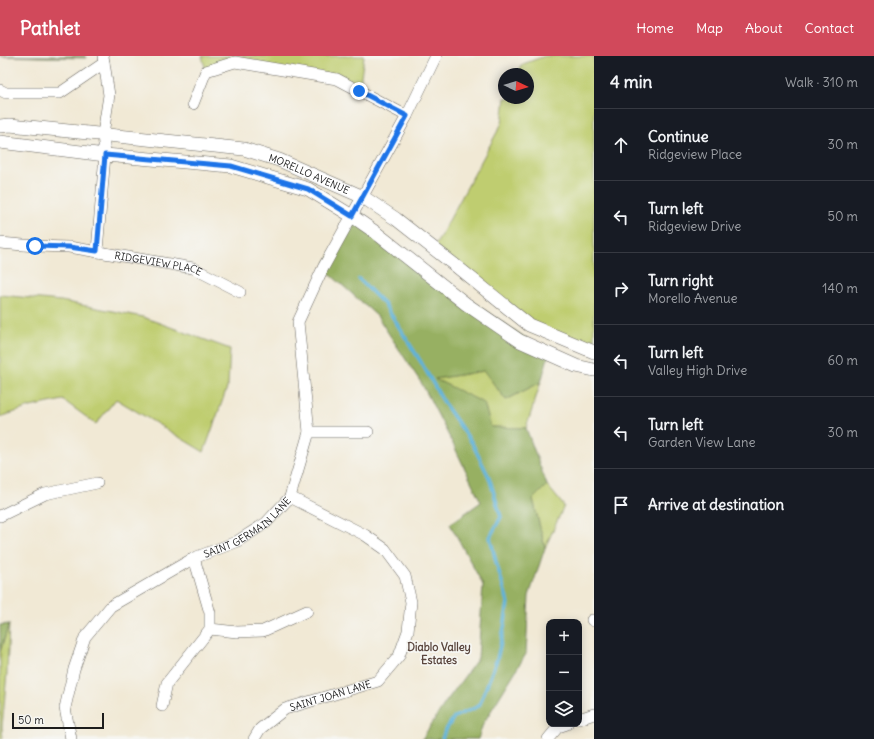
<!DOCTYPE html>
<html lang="en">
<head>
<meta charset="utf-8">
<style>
	body { margin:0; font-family:Delius,sans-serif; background:#242831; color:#f1f3f6 }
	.controls { position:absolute; right:12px; bottom:12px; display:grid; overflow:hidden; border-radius:8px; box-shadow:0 2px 10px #0003 }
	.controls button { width:36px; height:36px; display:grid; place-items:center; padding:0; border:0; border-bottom:1px solid #363941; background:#171b24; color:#f1f3f6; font:20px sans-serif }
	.compass { position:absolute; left:498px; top:12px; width:36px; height:36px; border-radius:50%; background:#171b24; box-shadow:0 2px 10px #0003; rotate:94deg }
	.scale { position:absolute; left:12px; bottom:10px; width:92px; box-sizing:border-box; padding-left:4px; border:2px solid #1c1c1c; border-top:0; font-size:11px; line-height:14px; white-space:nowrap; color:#1c1c1c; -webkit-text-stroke:3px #f6f6f2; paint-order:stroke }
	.stop { position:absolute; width:12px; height:12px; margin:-9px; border:3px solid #1a73e8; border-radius:50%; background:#fff }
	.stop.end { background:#1a73e8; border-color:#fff; box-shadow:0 1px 4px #0008 }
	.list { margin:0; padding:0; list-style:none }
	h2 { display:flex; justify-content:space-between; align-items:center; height:52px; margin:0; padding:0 16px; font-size:17px }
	h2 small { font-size:13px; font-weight:400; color:#9ea1a6 }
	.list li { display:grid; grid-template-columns:26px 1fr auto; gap:12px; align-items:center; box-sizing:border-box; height:72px; padding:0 16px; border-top:1px solid #363941 }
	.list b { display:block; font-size:15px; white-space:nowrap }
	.list p { margin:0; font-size:13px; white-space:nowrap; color:#9ea1a6 }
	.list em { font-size:13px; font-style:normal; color:#9ea1a6 }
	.icon { flex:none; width:22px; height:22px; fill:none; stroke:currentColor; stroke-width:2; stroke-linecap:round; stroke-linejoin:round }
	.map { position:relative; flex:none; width:594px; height:683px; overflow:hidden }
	header { display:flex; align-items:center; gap:24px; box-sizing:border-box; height:56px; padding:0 20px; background:#d1495b; color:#fff }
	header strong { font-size:19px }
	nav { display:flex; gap:22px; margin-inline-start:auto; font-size:14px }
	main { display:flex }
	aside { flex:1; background:#171b24 }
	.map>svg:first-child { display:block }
</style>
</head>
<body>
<header>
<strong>Pathlet</strong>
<nav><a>Home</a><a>Map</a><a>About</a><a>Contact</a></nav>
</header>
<main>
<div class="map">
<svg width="594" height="683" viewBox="0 0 594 683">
	<rect width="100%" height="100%" fill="#f6f6f2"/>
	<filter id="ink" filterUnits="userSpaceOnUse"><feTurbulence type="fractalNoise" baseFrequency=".025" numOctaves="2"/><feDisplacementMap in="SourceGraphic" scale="8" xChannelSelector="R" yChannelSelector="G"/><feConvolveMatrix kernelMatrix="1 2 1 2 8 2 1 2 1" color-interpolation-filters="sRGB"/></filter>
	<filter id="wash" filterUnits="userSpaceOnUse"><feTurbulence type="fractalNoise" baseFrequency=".012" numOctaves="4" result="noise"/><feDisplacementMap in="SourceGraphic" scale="16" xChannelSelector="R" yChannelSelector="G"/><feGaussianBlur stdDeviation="0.9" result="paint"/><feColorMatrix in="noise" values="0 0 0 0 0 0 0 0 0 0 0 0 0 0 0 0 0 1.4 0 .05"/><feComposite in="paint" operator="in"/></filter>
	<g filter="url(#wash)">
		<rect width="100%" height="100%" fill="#f1e9d5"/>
		<path fill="#bfcd70" stroke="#6e7446" d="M202,0H364L359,35L337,23L235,6L206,15Z
			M545,0H594V296L529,269L434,192L502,67L505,42H528V18H515L523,8Z
			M0,239L61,245L143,261L230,293L228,329L204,396L116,343L96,368L63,344L30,351L0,361Z
			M484,315L506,344L541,326L526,372L491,371L434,323Z
			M547,429L564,450L545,492L533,443Z
			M9,568L7,617L2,671L3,683H0V596Z"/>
		<path fill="#97b062" stroke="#5a663f" d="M0,0H85L86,2Z
			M352,160L416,207L549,298L541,326L506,344L484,315L435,323L484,347L491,371L526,372L547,429L533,443L545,492L529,540L526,598L483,668L478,683H422L445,647L478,602L483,529L450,468L481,446L454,390L422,328L377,260L323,212Z
			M9,568L0,596V569Z"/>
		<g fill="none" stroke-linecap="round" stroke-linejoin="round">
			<path stroke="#5eb3da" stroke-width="3.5" d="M359,223L385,249L421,306L444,347L472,387L489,421L501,461L490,481L496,506L508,546L504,572L497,603L479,650L454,661L444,677L442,683"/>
		</g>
	</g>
	<g filter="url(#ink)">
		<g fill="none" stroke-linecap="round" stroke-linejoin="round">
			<defs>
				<g id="minor">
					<path d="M0,34L6,37H60L104,7"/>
					<path d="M193,48L206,15L235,6L337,23L407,60"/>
					<path id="s1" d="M0,187L35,190L69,191L193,212L240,236"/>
					<path d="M97,195L105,99L103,78L109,39L103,0"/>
					<path d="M309,376H368"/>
					<path d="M0,460L45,438L97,427"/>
					<path d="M592,564L594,565"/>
					<path d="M210,573L237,576L263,575L307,555"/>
					<path d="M162,650L167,627L210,573V557L194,502"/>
					<path d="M579,663L594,658"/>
					<path id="s2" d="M71,683L65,652L74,613L85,581L111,550L194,502L236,486L266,467L290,441L309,376L298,266L323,212L407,60L436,0"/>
					<path id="s3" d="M254,683L260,673L285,653L378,625L399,600L408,575L411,546L405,520L385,493L365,479L290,441"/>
					<path d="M548,683L558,671L567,668"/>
				</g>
				<g id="tertiary">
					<path id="s4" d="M0,70L10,69L244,93L279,104L363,141L396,163L456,210L529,269L594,296"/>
					<path d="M0,86L105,99L231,110L308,133L352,160L375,176L466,248L520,285L576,310L594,314"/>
				</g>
			</defs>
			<use href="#minor" stroke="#67645d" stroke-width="12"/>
			<use href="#tertiary" stroke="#67645d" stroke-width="14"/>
			<use href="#minor" stroke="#fff" stroke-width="11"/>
			<use href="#tertiary" stroke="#fff" stroke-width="13"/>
		</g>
	</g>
	<g fill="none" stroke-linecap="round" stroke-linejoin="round" filter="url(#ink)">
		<path stroke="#1a73e8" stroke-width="5" d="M35,190L69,191L97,195L105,99L231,110L308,133L352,160L407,60L359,35"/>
	</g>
	<g text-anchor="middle" stroke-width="3.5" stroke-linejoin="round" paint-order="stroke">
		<g font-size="10" fill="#1c1c1c" stroke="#f6f6f2">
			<text dy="4" stroke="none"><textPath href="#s4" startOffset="315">MORELLO AVENUE</textPath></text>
			<text dy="4" stroke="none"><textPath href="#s1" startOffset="160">RIDGEVIEW PLACE</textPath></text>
			<text dy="4" stroke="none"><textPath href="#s2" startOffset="304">SAINT GERMAIN LANE</textPath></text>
			<text dy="4" stroke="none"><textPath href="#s3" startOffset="91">SAINT JOAN LANE</textPath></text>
		</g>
		<g font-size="11" font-weight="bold" fill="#5b473f" stroke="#f6f6f2">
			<text x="439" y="595">Diablo Valley<tspan x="439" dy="13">Estates</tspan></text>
		</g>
	</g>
</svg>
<div class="controls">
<button>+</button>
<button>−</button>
<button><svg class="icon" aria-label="layers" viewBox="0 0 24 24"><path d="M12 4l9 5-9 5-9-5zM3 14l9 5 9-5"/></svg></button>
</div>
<svg class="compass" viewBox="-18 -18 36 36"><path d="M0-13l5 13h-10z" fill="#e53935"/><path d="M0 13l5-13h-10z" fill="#9ea1a6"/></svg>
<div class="scale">50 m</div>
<div class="stop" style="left:35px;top:190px"></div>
<div class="stop end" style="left:359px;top:35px"></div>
</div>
<aside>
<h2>4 min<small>Walk · 310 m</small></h2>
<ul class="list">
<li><svg class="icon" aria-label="ahead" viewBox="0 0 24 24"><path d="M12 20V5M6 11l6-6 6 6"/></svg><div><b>Continue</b><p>Ridgeview Place</p></div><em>30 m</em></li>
<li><svg class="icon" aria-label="left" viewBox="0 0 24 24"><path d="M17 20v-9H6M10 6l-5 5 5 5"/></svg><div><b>Turn left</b><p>Ridgeview Drive</p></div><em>50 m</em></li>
<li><svg class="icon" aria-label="right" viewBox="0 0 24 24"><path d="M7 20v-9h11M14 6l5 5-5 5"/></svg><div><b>Turn right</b><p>Morello Avenue</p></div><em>140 m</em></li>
<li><svg class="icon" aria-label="left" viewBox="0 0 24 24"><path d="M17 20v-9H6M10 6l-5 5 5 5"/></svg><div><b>Turn left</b><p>Valley High Drive</p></div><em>60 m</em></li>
<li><svg class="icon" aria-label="left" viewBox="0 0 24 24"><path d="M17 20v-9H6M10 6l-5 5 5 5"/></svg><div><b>Turn left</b><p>Garden View Lane</p></div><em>30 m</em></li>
<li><svg class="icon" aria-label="arrive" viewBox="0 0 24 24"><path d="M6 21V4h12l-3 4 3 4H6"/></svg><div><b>Arrive at destination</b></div></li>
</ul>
</aside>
</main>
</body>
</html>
